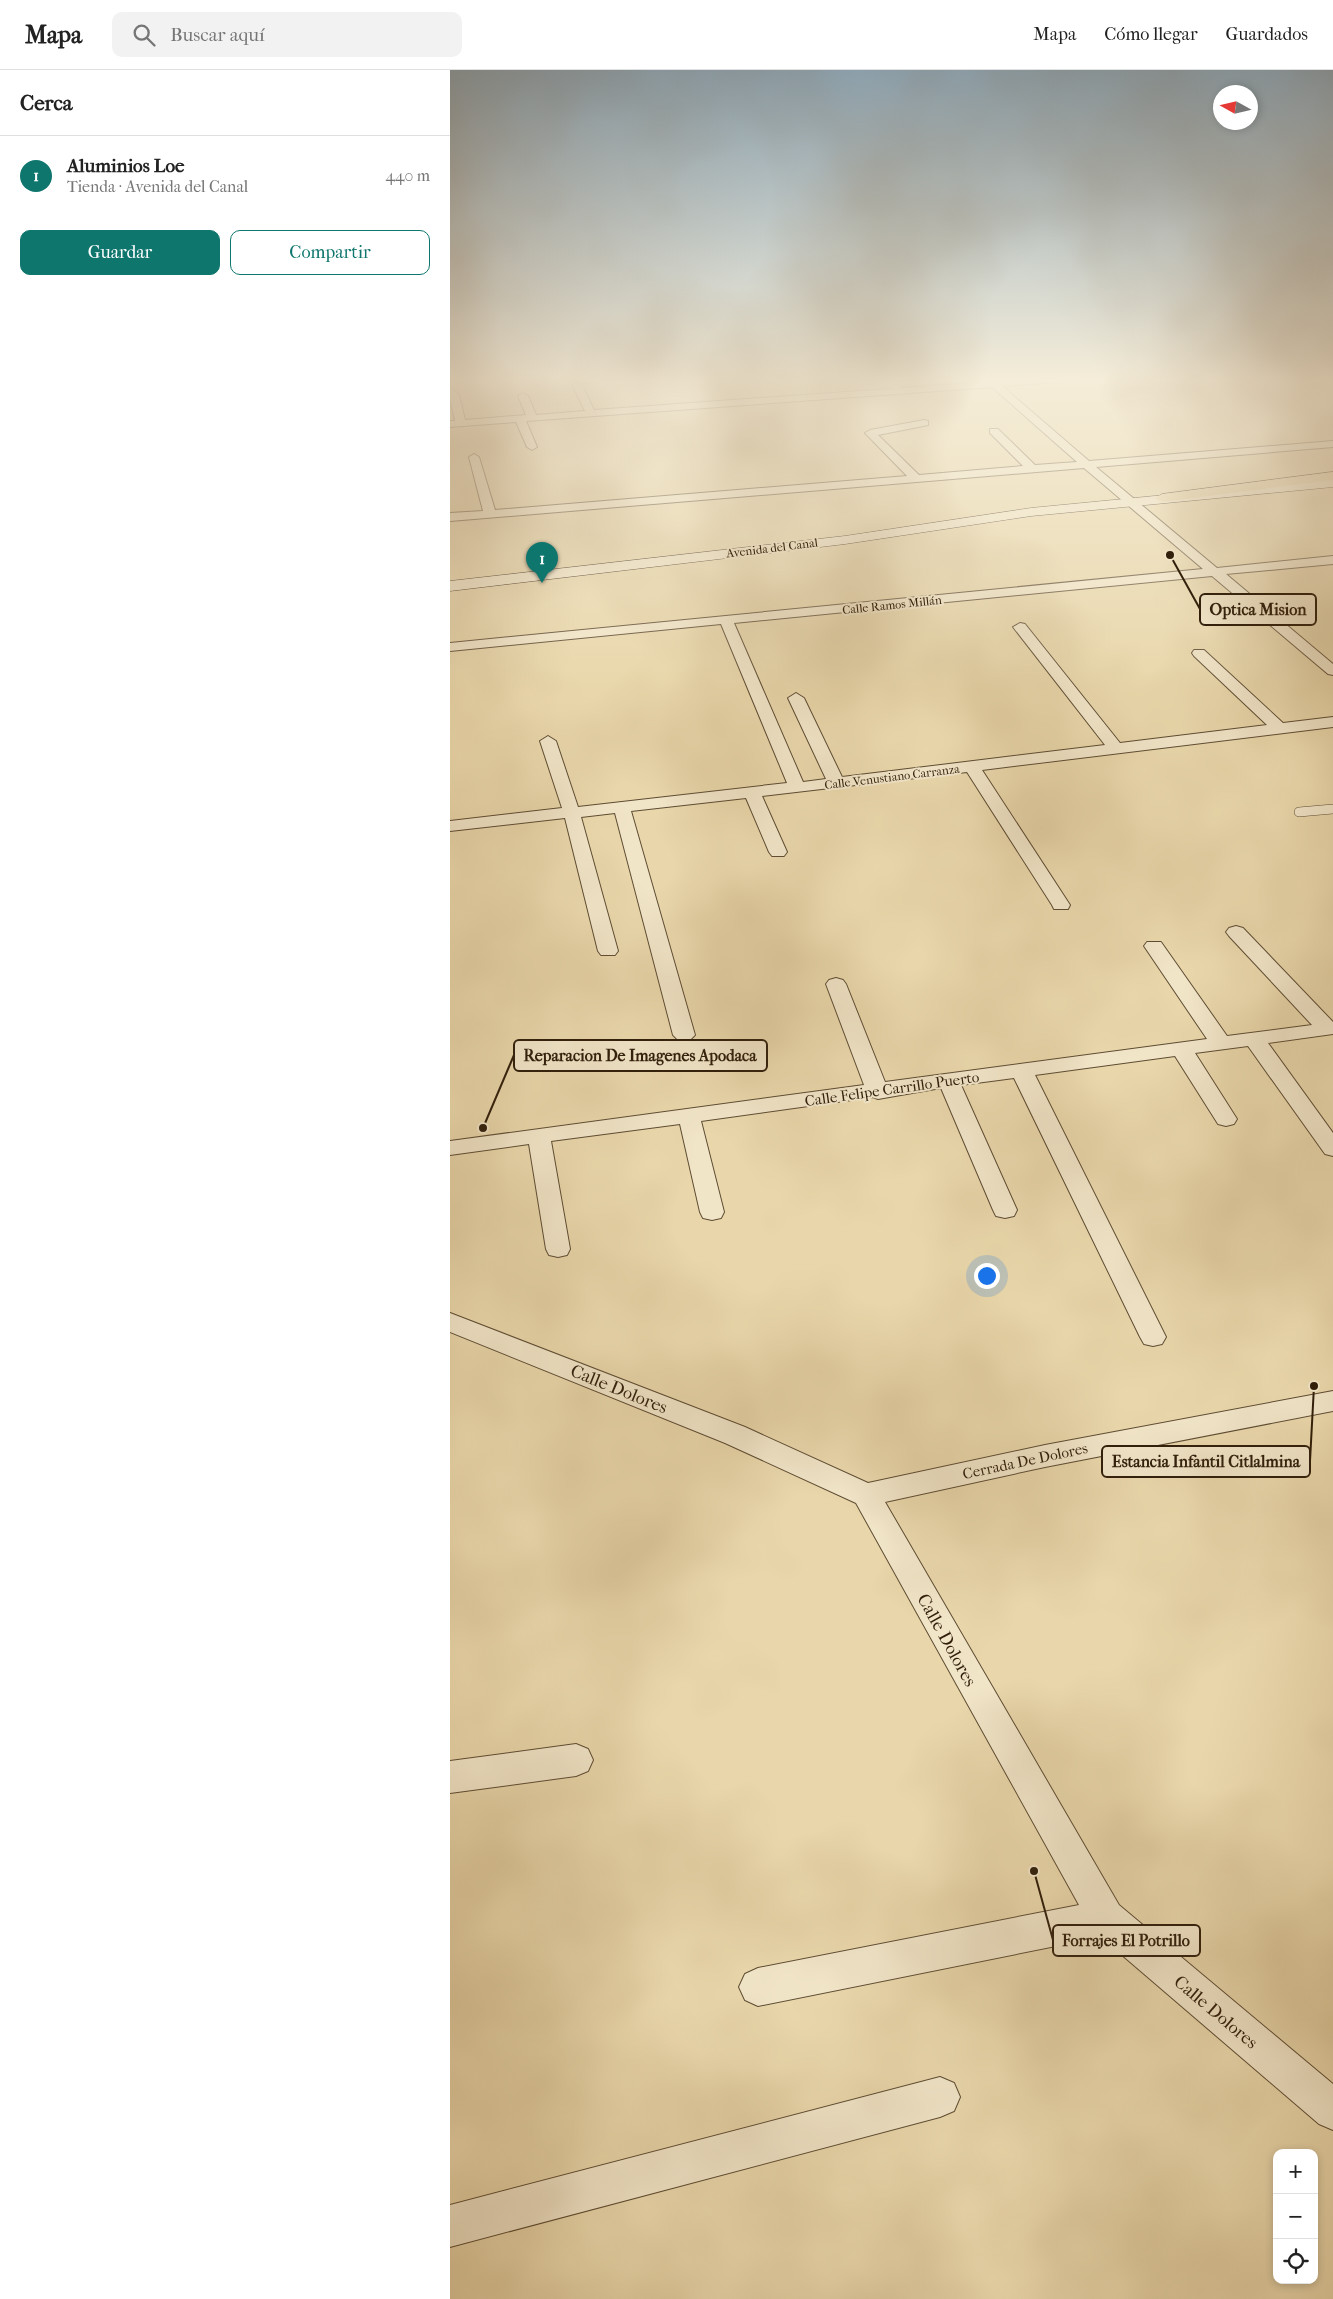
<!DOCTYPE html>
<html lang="es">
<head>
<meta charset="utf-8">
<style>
	body { margin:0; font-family:"IM FELL French Canon",serif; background:#f2f2f2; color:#222 }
	.controls { position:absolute; right:15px; bottom:15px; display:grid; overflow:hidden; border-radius:10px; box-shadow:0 2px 8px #0003 }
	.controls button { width:45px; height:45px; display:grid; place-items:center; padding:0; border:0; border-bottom:1px solid #e0e0e0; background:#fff; color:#222; font:25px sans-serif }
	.compass { position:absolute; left:763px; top:15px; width:45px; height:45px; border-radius:50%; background:#fff; box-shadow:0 2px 8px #0003; rotate:278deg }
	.you { position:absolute; left:536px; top:1205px; width:18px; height:18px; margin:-12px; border:4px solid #fff; border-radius:50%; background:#1a73e8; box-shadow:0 0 0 8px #1a73e833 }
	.badge { display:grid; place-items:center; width:32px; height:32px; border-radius:50%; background:#0f766e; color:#fff; font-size:16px; font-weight:700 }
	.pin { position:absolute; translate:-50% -41px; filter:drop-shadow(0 1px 2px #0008) }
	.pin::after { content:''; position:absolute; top:26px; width:18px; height:15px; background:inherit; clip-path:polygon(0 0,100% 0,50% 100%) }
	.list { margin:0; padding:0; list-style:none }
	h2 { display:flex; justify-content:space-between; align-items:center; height:65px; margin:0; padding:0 20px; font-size:21px }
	h2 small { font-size:16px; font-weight:400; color:#767676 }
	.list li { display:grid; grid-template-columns:32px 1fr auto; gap:15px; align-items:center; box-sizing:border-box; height:80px; padding:0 20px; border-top:1px solid #e0e0e0 }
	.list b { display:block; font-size:19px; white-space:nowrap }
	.list p { margin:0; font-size:16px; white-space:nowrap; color:#767676 }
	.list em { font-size:16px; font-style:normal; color:#767676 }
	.actions { display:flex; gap:10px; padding:15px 20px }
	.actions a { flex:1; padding:11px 0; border:1px solid #0f766e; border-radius:10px; text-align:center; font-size:18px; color:#0f766e }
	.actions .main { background:#0f766e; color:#fff }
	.icon { flex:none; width:28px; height:28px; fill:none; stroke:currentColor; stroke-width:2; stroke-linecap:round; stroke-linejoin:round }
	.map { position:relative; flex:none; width:883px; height:2229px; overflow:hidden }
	header { display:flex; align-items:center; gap:30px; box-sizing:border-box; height:70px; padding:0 25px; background:#fff; border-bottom:1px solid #e0e0e0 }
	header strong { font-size:24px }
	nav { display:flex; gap:28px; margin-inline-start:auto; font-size:18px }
	.search { width:350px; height:45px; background:#f2f2f2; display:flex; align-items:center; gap:12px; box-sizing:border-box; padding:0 18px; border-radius:10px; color:#767676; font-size:19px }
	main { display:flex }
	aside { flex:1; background:#fff }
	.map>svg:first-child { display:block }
</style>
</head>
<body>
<header>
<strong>Mapa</strong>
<div class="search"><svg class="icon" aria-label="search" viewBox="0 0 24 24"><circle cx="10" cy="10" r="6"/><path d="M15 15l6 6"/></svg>Buscar aquí</div>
<nav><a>Mapa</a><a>Cómo llegar</a><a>Guardados</a></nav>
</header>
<main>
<aside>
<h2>Cerca<small></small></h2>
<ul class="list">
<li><span class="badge">1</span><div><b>Aluminios Loe</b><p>Tienda · Avenida del Canal</p></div><em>440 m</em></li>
</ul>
<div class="actions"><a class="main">Guardar</a><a>Compartir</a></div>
</aside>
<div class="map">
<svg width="883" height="2229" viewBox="0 0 883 2229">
	<rect width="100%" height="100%" fill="#e9d7ab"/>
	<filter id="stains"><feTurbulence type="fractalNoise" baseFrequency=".004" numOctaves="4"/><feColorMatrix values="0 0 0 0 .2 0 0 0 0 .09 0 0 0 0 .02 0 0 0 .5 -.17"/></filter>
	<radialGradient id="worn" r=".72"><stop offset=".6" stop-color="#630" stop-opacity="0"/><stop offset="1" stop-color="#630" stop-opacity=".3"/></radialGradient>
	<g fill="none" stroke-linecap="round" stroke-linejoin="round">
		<defs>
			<path id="service-far1" d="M382,308L388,310L432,308
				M436,308L450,321"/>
			<path id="service" d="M849,742L883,739"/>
			<path id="minor" d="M532,308H542L546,311L631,308L626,311L552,316L639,391L883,371V377L646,397L767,498L883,486V494L776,504L883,594V605L878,604L762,506L284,553L353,712L376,709L338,628L346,623L354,628L392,707L655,675L563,557L570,553L575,554L670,673L817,655L744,586L742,583L744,580H754L833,653L883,647V657L532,700L620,835L618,839H604L602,835L517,702L312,726L337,782L334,786H322L319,782L296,728L181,741L245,965L241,969L234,971L227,969L223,965L165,743L131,747L168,881L165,885H151L148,881L115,748L0,761V751L112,738L90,671L98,666L106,671L128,737L337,713L271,554L0,581V573L753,499L634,398L0,451V443L33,441L19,387L24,384L29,387L45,440L457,406L415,363L420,360L474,350L478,351V355L428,365L469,405L573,396L540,363V359H548L585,395L627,392L542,317L76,351L87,377L82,380L77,377L66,352L0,357V351H5L0,329V317L9,325L15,350L76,345L68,326L73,323L78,326L86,345L135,341L122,315L127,312L132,315L144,340L536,312Z
				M786,856L793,858L883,952V964L818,973L883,1063V1086L875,1084L798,976L745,983L787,1049L784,1054L776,1056L768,1054L725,986L585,1005L716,1267L712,1274L703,1276L694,1274L690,1267L564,1008L511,1015L567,1140L564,1146L555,1148L546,1146L543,1140L491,1018L428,1029L423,1027L251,1051L274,1142L271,1148L262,1150L253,1148L250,1142L230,1054L101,1071L120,1179L117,1185L108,1187L99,1185L96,1179L79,1074L0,1085V1071L414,1015L376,914L379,910L386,908L393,910L396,914L435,1012L757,969L694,876L697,872H711L777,966L862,955L779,866L776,862L779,858Z
				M0,1243L295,1357L418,1413L595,1375L883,1321V1341L595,1397L435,1432L669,1835L883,2014V2060L869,2054L651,1867L308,1936L295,1930L289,1917L295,1904L308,1898L629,1835L406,1433L275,1373L0,1262Z
				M126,1674L138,1679L143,1690L138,1701L126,1706L0,1723V1691Z
				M490,2007L504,2013L510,2027L504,2041L490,2047L0,2177V2135Z"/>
			<path id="secondary" d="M883,409V417L581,446L395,474L0,521V511L395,466L581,438Z"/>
			<path id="primary" d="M883,402V410L712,432L705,428L712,424Z"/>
		</defs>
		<use href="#service-far1" stroke="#5e4c33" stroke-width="5.5"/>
		<use href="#service" stroke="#5e4c33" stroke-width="10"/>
		<use href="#minor" stroke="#5e4c33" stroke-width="2"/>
		<use href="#secondary" stroke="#301e0b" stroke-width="1"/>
		<use href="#primary" stroke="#301e0b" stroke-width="1"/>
		<use href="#service-far1" stroke="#f1e5c8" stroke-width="5"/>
		<use href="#service" stroke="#f1e5c8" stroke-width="9"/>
		<use href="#minor" fill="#f1e5c8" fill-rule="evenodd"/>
		<use href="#secondary" fill="#f1e5c8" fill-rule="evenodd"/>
		<use href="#primary" fill="#e9d7ab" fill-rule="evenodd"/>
	</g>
	<linearGradient id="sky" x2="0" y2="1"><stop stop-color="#8fa9ba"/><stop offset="0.5" stop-color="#f5edd9"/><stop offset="1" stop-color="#f5edd9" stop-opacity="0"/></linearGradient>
	<rect width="883" height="620" fill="url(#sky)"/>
	<g text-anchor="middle" stroke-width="4" stroke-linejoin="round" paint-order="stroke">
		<g font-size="12" fill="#301e0b" stroke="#f1e5c8">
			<text transform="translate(322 478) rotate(-7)" y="4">Avenida del Canal</text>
			<text transform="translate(442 535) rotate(-6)" y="4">Calle Ramos Millán</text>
			<text transform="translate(442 707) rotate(-7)" y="4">Calle Venustiano Carranza</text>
		</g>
		<g font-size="15" fill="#301e0b" stroke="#f1e5c8">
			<text transform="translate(442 1019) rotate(-8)" y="5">Calle Felipe Carrillo Puerto</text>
			<text transform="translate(575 1391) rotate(-12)" y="5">Cerrada De Dolores</text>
		</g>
		<g font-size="18" fill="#301e0b" stroke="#f1e5c8">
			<text transform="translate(169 1319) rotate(22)" y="6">Calle Dolores</text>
			<text transform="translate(497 1570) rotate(61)" y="6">Calle Dolores</text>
			<text transform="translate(766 1942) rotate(40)" y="6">Calle Dolores</text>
		</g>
	</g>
	<path fill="none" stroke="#301e0b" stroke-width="2" d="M720 485L750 539M33 1058L64 985M864 1316L860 1391M584 1801L603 1870"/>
	<g fill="#301e0b" stroke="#f1e5c8" stroke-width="2">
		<circle cx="720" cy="485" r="5"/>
		<circle cx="33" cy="1058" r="5"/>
		<circle cx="864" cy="1316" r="5"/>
		<circle cx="584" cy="1801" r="5"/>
	</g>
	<g fill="#f1e5c8" stroke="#301e0b" stroke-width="2">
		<rect x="750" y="524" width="116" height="31" rx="5"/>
		<rect x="64" y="970" width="253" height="31" rx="5"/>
		<rect x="652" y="1376" width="208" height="31" rx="5"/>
		<rect x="603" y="1855" width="147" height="31" rx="5"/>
	</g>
	<g font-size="16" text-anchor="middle" font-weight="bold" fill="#301e0b">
		<text x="808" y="545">Optica Mision</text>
		<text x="190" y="991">Reparacion De Imagenes Apodaca</text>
		<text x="756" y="1397">Estancia Infantil Citlalmina</text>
		<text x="676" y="1876">Forrajes El Potrillo</text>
	</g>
	<rect width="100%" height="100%" filter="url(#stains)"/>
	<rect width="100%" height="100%" fill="url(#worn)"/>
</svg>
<div class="controls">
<button>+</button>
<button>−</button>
<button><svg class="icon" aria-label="locate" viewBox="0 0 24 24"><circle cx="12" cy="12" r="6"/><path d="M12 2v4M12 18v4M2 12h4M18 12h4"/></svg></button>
</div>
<svg class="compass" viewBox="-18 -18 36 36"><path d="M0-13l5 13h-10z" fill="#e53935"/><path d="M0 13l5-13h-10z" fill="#767676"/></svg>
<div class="you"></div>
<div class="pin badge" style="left:92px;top:513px">1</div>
</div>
</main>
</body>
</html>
